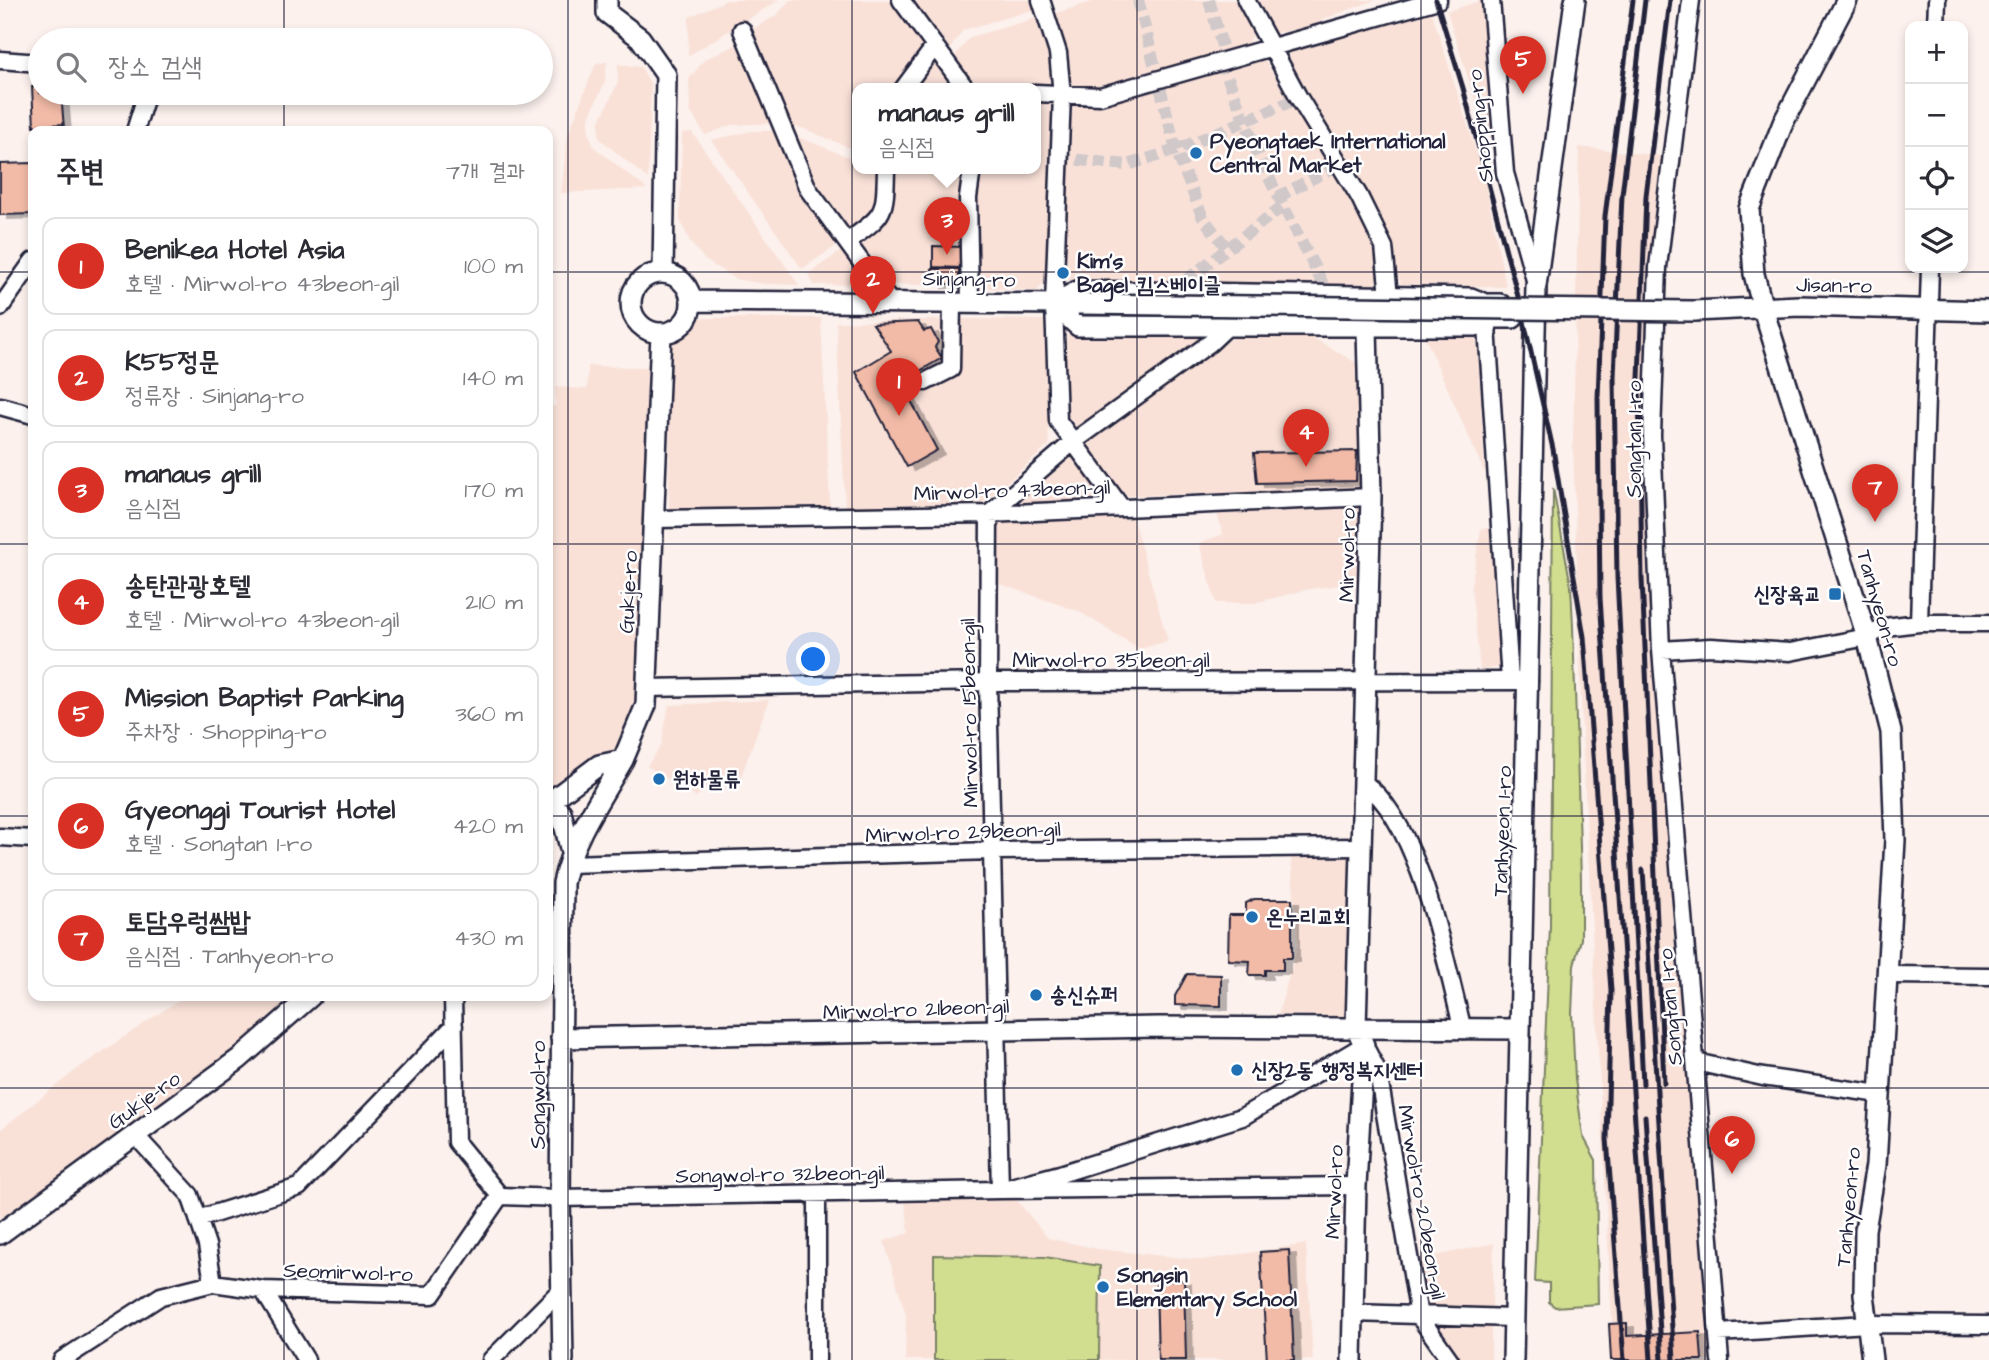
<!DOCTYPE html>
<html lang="ko">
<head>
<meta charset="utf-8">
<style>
	body { margin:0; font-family:"Architects Daughter","Poor Story",sans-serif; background:#f7f7f7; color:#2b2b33 }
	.controls { position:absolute; right:21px; top:21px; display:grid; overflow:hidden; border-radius:14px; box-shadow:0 4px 10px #0003 }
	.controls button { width:63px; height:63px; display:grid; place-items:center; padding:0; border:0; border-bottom:2px solid #e1e1e2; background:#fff; color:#2b2b33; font:35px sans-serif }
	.you { position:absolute; left:814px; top:660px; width:24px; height:24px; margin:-18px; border:5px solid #fff; border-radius:50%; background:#1a73e8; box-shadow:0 0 0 10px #1a73e833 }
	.badge { display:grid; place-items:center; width:46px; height:46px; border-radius:50%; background:#d93025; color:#fff; font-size:23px; font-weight:700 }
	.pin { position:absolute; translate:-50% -58px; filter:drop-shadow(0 2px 4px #0008) }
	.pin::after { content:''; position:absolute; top:37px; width:24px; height:21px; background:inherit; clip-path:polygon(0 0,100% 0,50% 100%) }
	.popup { position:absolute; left:852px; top:83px; width:189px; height:91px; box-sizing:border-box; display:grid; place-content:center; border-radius:14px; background:#fff; filter:drop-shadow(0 2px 5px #0005); font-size:23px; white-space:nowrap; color:#7c7c81 }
	.popup b { font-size:26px; color:#2b2b33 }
	.popup::after { content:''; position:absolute; left:50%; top:100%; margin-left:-14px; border:14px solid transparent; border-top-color:#fff }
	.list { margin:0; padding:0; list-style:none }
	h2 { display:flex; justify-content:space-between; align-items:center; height:91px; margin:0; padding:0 28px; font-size:30px }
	h2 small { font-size:23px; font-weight:400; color:#7c7c81 }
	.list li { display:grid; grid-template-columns:46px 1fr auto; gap:21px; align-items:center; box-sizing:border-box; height:98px; margin:0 14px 14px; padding:0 14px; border:2px solid #e1e1e2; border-radius:14px }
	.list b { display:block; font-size:26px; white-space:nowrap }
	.list p { margin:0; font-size:23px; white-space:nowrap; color:#7c7c81 }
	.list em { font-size:23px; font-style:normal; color:#7c7c81 }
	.icon { flex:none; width:38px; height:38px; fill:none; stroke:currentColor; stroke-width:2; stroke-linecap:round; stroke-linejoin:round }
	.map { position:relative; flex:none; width:1989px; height:1360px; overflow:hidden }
	.search { position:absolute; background:#fff; box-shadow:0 4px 10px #0003; left:28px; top:28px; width:525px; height:77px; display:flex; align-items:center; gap:18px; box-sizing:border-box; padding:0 24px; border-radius:38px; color:#7c7c81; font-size:26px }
	.panel { position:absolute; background:#fff; box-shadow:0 4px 10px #0003; left:28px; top:126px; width:525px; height:875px; border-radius:14px }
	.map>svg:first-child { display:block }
</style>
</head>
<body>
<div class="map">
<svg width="1989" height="1360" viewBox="0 0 1989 1360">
	<defs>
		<filter id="shadow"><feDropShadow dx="7" dy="4" stdDeviation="0" flood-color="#0004"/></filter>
	</defs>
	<rect width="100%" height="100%" fill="#fcf1ed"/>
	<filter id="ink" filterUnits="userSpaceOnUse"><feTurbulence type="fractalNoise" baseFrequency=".0143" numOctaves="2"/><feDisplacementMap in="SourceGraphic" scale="14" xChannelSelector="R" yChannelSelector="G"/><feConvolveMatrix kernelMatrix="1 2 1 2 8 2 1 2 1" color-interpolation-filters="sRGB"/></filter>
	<g filter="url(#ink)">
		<path fill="#f9e1d8" d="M727,0H779L688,56L689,17Z
			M790,0H897L929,46L897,89H858V151L802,128L786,125L751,30L777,15Z
			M913,0H1032L1036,9L963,30L948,52Z
			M1098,0H1237L1254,33L1247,45L1094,89L1068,90L1053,14Z
			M1256,0H1375L1324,19L1314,26L1275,33Z
			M1484,0L1492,126L1484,129L1447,11Z
			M1432,13L1484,177L1506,287L1401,284L1369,198L1287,60L1290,50Z
			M1040,17L1052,53L1055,87L973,84L964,79L952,59L970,37Z
			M743,42L776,123L732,125L705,135L690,111L689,79L705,59Z
			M1263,58L1353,202L1373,248L1378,273L1375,286L1065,280L1071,104L1102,103Z
			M933,59L957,89H912Z
			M607,62L605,82L589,117V133L594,147L647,189L561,193L568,134L596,63Z
			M618,64L641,67L651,85L648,179L599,138V123L618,82Z
			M1036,99L1055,100L1049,276L1037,291L977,287L972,202L976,169H1036Z
			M752,131H780L842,242L802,269L711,140Z
			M692,132L799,285L765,284L735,279L705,260L690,242L680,220V206L682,133Z
			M791,134L858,161V169L882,171L880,208L849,236L810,180Z
			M1579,147L1663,156L1644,395L1650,547L1671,906L1714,1360H1614L1582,733L1573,444Z
			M889,169H967L965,286L885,284L856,243L888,216Z
			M847,247L870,284L814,285L808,274Z
			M696,318H821L830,506L669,513L670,342L690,329Z
			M963,319L1044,320L1049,445L979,507H845L836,322Z
			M1067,335L1202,337L1077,428L1064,410Z
			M1424,335L1477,337L1485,474Z
			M1234,337H1312L1360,365V489L1120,496L1083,447Z
			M588,366L647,367L642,705L628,739L548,795V407L556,406L555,387L587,389Z
			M1073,454L1107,502L1010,506Z
			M1361,506L1359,583L1309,589L1254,603H1216L1199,543L1223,534L1216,510Z
			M1132,516L1168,641L1140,649L1078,611L997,583L999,523Z
			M1491,528L1500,667L1480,670L1471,586L1481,529Z
			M769,700L736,790L713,782L696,797L647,766L661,746L669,705Z
			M1353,857L1350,1016L1278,1015L1298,944L1291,858Z
			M185,996H300L234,1054L0,1223V1130L80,1067Z
			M1016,1199L1048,1238L1098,1249L1202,1260L1306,1244L1313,1360H905L906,1315L884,1241L909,1233L905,1201Z
			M1494,1243L1492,1311L1429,1310L1417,1260Z
			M1435,1325L1491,1326V1360H1459Z"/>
		<path fill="#d1dd8f" stroke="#7a8065" stroke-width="2" d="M1553,488L1571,586L1573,626L1581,879V939L1574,965L1572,1014L1575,1079L1583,1136L1596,1160L1598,1304L1555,1307L1549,1302V1283L1535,1282L1550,926Z
			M934,1255L1045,1257L1100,1266L1099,1360H934Z"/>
		<path fill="#f2bba7" stroke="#22223b" stroke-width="2" filter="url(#shadow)" d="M32,87H40V93H61L64,128L63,124L34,126Z
			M33,163V214L0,215V164Z
			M933,246L963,247L962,268L933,267Z
			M932,269H959V284H936Z
			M918,322L924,331L931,329L938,342L935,347L942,358L901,382L937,450L907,467L856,372L891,351L873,324Z
			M1357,451L1356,481L1257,483L1254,453Z
			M1254,899H1292V958H1283V970H1265V975H1249L1250,961L1228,960L1229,915H1246V903Z
			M1187,974L1221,975V1006L1175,1005V996Z
			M1289,1250L1294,1360H1267L1260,1252Z
			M1184,1280L1186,1360H1158L1156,1282Z
			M1627,1323V1336L1700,1332L1702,1360H1611L1609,1324Z"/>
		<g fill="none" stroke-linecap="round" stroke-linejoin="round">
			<path stroke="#d0c8c9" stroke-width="12" stroke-dasharray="12 6" stroke-linecap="butt" d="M1138,0L1176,150L1203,218L1227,248
				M1209,0L1226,60
				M1221,61L1262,164L1328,294
				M1059,158L1127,165L1176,150L1299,98
				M1278,197L1341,163
				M1172,291L1283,206"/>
			<defs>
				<path id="minor" d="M901,0L966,89
					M1041,0L1058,53L1062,95L1054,304L1058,421L1121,507
					M1246,0L1299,98L1359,196L1384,247L1389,296
					M1491,0L1505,173L1535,280
					M1691,0L1658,267L1652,435L1661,650L1720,1360
					M1936,26L1937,0
					M742,30L808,189L889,300
					M0,60L40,63
					M903,89L935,46
					M1036,93L1100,96L1438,0
					M135,131L147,93
					M847,242C885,214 885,216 886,169
					M970,302L968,198L972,169
					M0,308L33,261
					M1487,326L1510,681
					M1227,327L1210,343L1073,442L989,514L988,682L1000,1190L1356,1186
					M925,382L951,369L952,301
					M0,406L33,415
					M654,519L989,514L1371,497
					M1919,623L1930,268
					M1661,650L1711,647L1790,652L1867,637L1885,627L1919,623H1989
					M646,688L988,682L1529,681
					M1364,783C1420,822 1446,964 1463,1030
					M0,837L33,839
					M568,864L992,851L1361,847
					M1888,975L1989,976
					M453,996L456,1142L500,1196
					M1696,1062L1763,1077L1880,1094
					M135,1135L190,1195L207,1245L213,1283
					M500,1196L560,1198L1000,1190L1060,1174L1242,1117L1364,1045L1378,1072L1419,1316L1450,1360
					M198,1219L299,1187L454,1026
					M263,1290L306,1360
					M1353,1313L1513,1318
					M1718,1333L1868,1324L1989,1325
					M62,1360L161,1296L213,1283L263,1290L432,1295L500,1196
					M491,1360L561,1290
					M817,1360V1194"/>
				<path id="tertiary" d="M607,0V13L640,38L666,75L663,273
					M1847,0L1783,123L1749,209L1754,274L1763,309L1867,637L1891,732L1895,840L1876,1165L1865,1230L1864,1294L1872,1360
					M631 303a30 30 0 1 1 60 0a30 30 0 1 1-60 0Z
					M691,301L1064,304
					M1500,304H1485L1471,298L1077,291L1054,304L1078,326H1487V318H1513
					M1694,311L1799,306L1989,311
					M548,803L599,765L623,760L646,705L661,333
					M548,805L561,812L572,856
					M561,1038L1159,1027L1519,1029
					M0,1234L239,1059L311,996
					M563,1360L560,1198L563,883C572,839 601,798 623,760
					M1352,1360L1356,1186L1364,1045L1356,1027L1371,497L1367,328
					M1513,1360L1536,286L1575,0"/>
			</defs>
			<use href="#minor" stroke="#22223b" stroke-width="21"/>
			<use href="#tertiary" stroke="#22223b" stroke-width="24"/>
			<use href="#minor" stroke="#fff" stroke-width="16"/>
			<use href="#tertiary" stroke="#fff" stroke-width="19"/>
			<path stroke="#22223b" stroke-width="5" d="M1436,0L1463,88L1520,304L1553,449L1584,637L1611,990L1607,1139L1624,1360
				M1633,0L1605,216L1598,398L1600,598L1651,1360
				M1643,870L1674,1360
				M1664,1083L1642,578L1639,378L1646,196L1670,0
				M1643,1084L1617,577L1614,377L1622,195L1645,0
				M1645,1116L1662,1360"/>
			<defs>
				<path id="tertiary-bridge" d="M1078,304L1694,311"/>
			</defs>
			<use href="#tertiary-bridge" stroke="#22223b" stroke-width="24" stroke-linecap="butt"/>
			<use href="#tertiary-bridge" stroke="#fff" stroke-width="19"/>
		</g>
	</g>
	<path fill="none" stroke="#22223b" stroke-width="2" stroke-opacity="0.55" d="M284,0V40M568,0V1360M852,0V1360M1137,0V1360M1421,0V1360M1705,0V1360M284,93V131M0,272H33M548,272H1989M0,544H33M548,544H1989M0,816H33M548,816H1989M284,996V1360M0,1088H1989"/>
	<g fill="#1f6fb2" stroke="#fff" stroke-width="2.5">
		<circle cx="1196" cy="153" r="7"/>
		<circle cx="1063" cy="273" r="7"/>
		<rect x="1828" y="587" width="14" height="14" rx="3.5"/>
		<circle cx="659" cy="779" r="7"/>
		<circle cx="1252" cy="917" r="7"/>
		<circle cx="1036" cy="995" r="7"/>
		<circle cx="1237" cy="1070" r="7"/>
		<circle cx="1103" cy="1287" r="7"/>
	</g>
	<g text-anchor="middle" stroke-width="5" stroke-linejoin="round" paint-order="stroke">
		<g font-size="21" fill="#22223b" stroke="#fff">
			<text transform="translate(1480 126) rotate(-96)" y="7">Shopping-ro</text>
			<text transform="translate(969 279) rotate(1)" y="7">Sinjang-ro</text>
			<text transform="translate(1834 285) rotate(1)" y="7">Jisan-ro</text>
			<text transform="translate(1634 439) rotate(-90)" y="7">Songtan 1-ro</text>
			<text transform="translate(1012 490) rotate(-2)" y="7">Mirwol-ro 43beon-gil</text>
			<text transform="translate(1347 555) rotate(-89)" y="7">Mirwol-ro</text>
			<text transform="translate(628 592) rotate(-87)" y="7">Gukje-ro</text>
			<text transform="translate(1880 608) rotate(74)" y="7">Tanhyeon-ro</text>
			<text x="1111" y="667">Mirwol-ro 35beon-gil</text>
			<text transform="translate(969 713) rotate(-91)" y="7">Mirwol-ro 15beon-gil</text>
			<text transform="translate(1502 831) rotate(-88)" y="7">Tanhyeon 1-ro</text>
			<text transform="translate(963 832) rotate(-2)" y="7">Mirwol-ro 29beon-gil</text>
			<text transform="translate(1670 1007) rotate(-95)" y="7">Songtan 1-ro</text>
			<text transform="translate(916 1009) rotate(-2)" y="7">Mirwol-ro 21beon-gil</text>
			<text transform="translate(538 1095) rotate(-90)" y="7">Songwol-ro</text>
			<text transform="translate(144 1100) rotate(-36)" y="7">Gukje-ro</text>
			<text transform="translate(780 1174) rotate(-1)" y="7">Songwol-ro 32beon-gil</text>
			<text transform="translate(1334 1192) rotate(-88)" y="7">Mirwol-ro</text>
			<text transform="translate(1422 1202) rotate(80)" y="7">Mirwol-ro 20beon-gil</text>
			<text transform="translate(1848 1207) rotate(-85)" y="7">Tanhyeon-ro</text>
			<text transform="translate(348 1272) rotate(2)" y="7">Seomirwol-ro</text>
		</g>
		<g font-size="21" font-weight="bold" fill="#22223b" stroke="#fff" text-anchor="start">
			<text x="1210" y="148">Pyeongtaek International<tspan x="1210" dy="24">Central Market</tspan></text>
			<text x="1077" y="268">Kim's<tspan x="1077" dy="24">Bagel 킴스베이글</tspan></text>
			<text x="1821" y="601" text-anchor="end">신장육교</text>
			<text x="673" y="786">원하물류</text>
			<text x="1266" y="924">온누리교회</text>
			<text x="1050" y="1002">송신슈퍼</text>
			<text x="1251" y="1077">신장2동 행정복지센터</text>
			<text x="1117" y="1282">Songsin<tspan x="1117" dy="24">Elementary School</tspan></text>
		</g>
	</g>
</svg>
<div class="controls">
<button>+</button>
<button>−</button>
<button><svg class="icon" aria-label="locate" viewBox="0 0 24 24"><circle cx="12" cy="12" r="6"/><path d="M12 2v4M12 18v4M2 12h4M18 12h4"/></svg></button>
<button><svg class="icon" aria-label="layers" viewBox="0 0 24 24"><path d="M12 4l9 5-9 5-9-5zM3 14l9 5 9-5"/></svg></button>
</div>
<div class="you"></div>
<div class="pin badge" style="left:899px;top:416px">1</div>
<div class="pin badge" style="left:873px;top:314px">2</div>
<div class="pin badge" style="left:947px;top:255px">3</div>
<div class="popup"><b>manaus grill</b>음식점</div>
<div class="pin badge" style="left:1306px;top:467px">4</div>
<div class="pin badge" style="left:1523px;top:94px">5</div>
<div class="pin badge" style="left:1732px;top:1174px">6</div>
<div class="pin badge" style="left:1875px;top:522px">7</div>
<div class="search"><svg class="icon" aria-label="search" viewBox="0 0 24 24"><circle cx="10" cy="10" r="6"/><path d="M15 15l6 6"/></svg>장소 검색</div>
<section class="panel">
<h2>주변<small>7개 결과</small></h2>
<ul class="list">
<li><span class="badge">1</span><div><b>Benikea Hotel Asia</b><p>호텔 · Mirwol-ro 43beon-gil</p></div><em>100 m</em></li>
<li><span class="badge">2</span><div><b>K55정문</b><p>정류장 · Sinjang-ro</p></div><em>140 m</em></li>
<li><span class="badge">3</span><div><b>manaus grill</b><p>음식점</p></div><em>170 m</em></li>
<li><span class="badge">4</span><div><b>송탄관광호텔</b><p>호텔 · Mirwol-ro 43beon-gil</p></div><em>210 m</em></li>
<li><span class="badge">5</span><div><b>Mission Baptist Parking</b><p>주차장 · Shopping-ro</p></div><em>360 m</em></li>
<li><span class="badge">6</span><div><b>Gyeonggi Tourist Hotel</b><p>호텔 · Songtan 1-ro</p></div><em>420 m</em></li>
<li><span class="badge">7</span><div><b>토담우렁쌈밥</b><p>음식점 · Tanhyeon-ro</p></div><em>430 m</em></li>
</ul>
</section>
</div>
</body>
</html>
